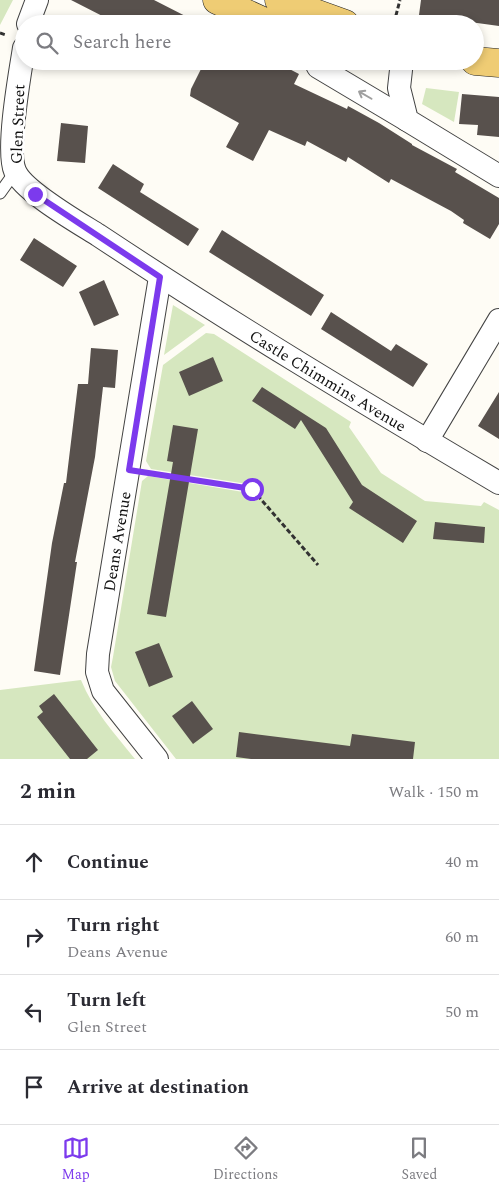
<!DOCTYPE html>
<html lang="en">
<head>
<meta charset="utf-8">
<style>
	body { margin:0; font-family:Spectral,serif; background:#f7f7f7; color:#2b2b33 }
	.stop { position:absolute; width:15px; height:15px; margin:-11px; border:4px solid #7c3aed; border-radius:50%; background:#fff }
	.stop.end { background:#7c3aed; border-color:#fff; box-shadow:0 1px 5px #0008 }
	.list { margin:0; padding:0; list-style:none }
	h2 { display:flex; justify-content:space-between; align-items:center; height:65px; margin:0; padding:0 20px; font-size:21px }
	h2 small { font-size:16px; font-weight:400; color:#7c7c81 }
	.list li { display:grid; grid-template-columns:32px 1fr auto; gap:15px; align-items:center; box-sizing:border-box; height:75px; padding:0 20px; border-top:1px solid #e1e1e2 }
	.list b { display:block; font-size:19px; white-space:nowrap }
	.list p { margin:0; font-size:16px; white-space:nowrap; color:#7c7c81 }
	.list em { font-size:16px; font-style:normal; color:#7c7c81 }
	.icon { flex:none; width:28px; height:28px; fill:none; stroke:currentColor; stroke-width:2; stroke-linecap:round; stroke-linejoin:round }
	.map { position:relative; flex:none; width:499px; height:759px; overflow:hidden }
	.search { position:absolute; background:#fff; box-shadow:0 2px 8px #0003; left:15px; right:15px; top:15px; height:55px; display:flex; align-items:center; gap:12px; box-sizing:border-box; padding:0 18px; border-radius:28px; color:#7c7c81; font-size:19px }
	.sheet { height:365px; background:#fff }
	nav { display:flex; justify-content:space-around; align-items:center; box-sizing:border-box; height:70px; border-top:1px solid #e1e1e2; background:#fff; font-size:14px; color:#7c7c81 }
	nav a { display:grid; justify-items:center; gap:2px }
	nav .on { color:#7c3aed }
	.map>svg:first-child { display:block }
</style>
</head>
<body>
<div class="map">
<svg width="499" height="759" viewBox="0 0 499 759">
	<rect width="100%" height="100%" fill="#fefcf5"/>
	<path fill="#d6e7bf" d="M0,0H13L0,25Z
		M426,88L459,92L454,122L422,104Z
		M173,305L205,325L164,355Z
		M206,333L214,334L351,422L349,427L381,473L425,501L481,506L484,502L499,510V759H176L115,681L111,667L113,657L142,481L148,476L249,493L252,497L260,491L254,485L151,469L146,461L163,365Z
		M81,680C93,710 115,734 135,759H0V690Z"/>
	<path fill="#58514d" d="M71,0H154L201,24H118Z
		M421,0H499V26L419,15Z
		M205,61H274L299,74L294,84L347,109L348,106L379,123L412,144V145L457,169L455,172L499,198V224L490,239L463,223L464,220L451,211L391,179L389,183L348,157L346,162L307,141L305,146L269,130L253,161L226,147L239,123L190,96L191,89Z
		M462,94L499,97V137L477,135L478,125L459,124Z
		M61,123L88,126L85,163L57,161Z
		M113,164L144,184L140,192L199,229L188,246L98,188Z
		M222,230L324,295L311,316L209,252Z
		M34,238L77,266L63,287L20,260Z
		M104,280L119,315L94,326L79,292Z
		M331,312L391,351L396,344L428,364L413,387L321,329Z
		M91,348L118,350L115,388L103,387L95,457L75,562H77L60,675L34,671L52,543L64,483H66L78,384H88Z
		M213,357L223,381L189,396L179,372Z
		M262,387L326,428L362,485L417,521L403,543L349,508L353,502L301,420L295,429L252,401Z
		M499,392V439L478,426Z
		M173,425L198,429L166,617L147,614L173,462L167,461Z
		M435,522L485,527L484,543L433,539Z
		M159,643L173,677L149,687L135,652Z
		M54,694L98,750L87,759H70L37,717L43,712L39,706Z
		M192,701L213,729L193,744L172,716Z
		M239,732L350,746L352,734L415,742L413,759H251L236,757Z"/>
	<g fill="none" stroke-linecap="round" stroke-linejoin="round">
		<defs>
			<path id="service" d="M0,193L15,172"/>
			<g id="minor">
				<path d="M28,24L37,0"/>
				<path id="s1" d="M24,48C20,73 6,150 15,171C23,191 79,223 98,235C229,322 364,403 499,483"/>
				<path d="M315,61L318,67L407,120"/>
				<path d="M402,61L399,88L407,120L499,176"/>
				<path d="M427,441L499,320"/>
				<path id="s2" d="M157,759L103,691L97,672L98,654L160,277"/>
			</g>
			<path id="primary" d="M217,0L269,24
				M279,0L345,24
				M475,61L499,63"/>
		</defs>
		<use href="#service" stroke="#434343" stroke-width="13"/>
		<use href="#minor" stroke="#434343" stroke-width="24"/>
		<use href="#primary" stroke="#212121" stroke-width="29"/>
		<path stroke="#323232" stroke-width="3" stroke-dasharray="5 2.5" stroke-linecap="butt" d="M394,23L400,0
			M0,33L6,35
			M149,473L252,489L318,565"/>
		<use href="#service" stroke="#fff" stroke-width="11"/>
		<use href="#minor" stroke="#fff" stroke-width="22"/>
		<use href="#primary" stroke="#efcc74" stroke-width="28"/>
	</g>
	<defs><path id="oneway-shaft" d="M-6 0H5M1.5-3L5.5 0L1.5 3" fill="none" stroke-width="1.6" stroke-linecap="round" stroke-linejoin="round" transform="scale(1.25)"/></defs>
	<use stroke="#9f9f9f" href="#oneway-shaft" transform="translate(365 95) rotate(-150)"/>
	<g fill="none" stroke-linecap="round" stroke-linejoin="round">
		<path stroke="#7c3aed" stroke-width="6" d="M35,194L160,277L129,470L252,489"/>
	</g>
	<g text-anchor="middle" stroke-width="5" stroke-linejoin="round" paint-order="stroke">
		<g font-size="16" fill="#101010" stroke="#fff">
			<text transform="translate(17 124) rotate(-88)" y="6">Glen Street</text>
			<text dy="6" stroke="none"><textPath href="#s1" startOffset="502">Castle Chimmins Avenue</textPath></text>
			<text dy="6" stroke="none"><textPath href="#s2" startOffset="239">Deans Avenue</textPath></text>
		</g>
	</g>
</svg>
<div class="stop" style="left:252px;top:489px"></div>
<div class="stop end" style="left:35px;top:194px"></div>
<div class="search"><svg class="icon" aria-label="search" viewBox="0 0 24 24"><circle cx="10" cy="10" r="6"/><path d="M15 15l6 6"/></svg>Search here</div>
</div>
<section class="sheet">
<h2>2 min<small>Walk · 150 m</small></h2>
<ul class="list">
<li><svg class="icon" aria-label="ahead" viewBox="0 0 24 24"><path d="M12 20V5M6 11l6-6 6 6"/></svg><div><b>Continue</b></div><em>40 m</em></li>
<li><svg class="icon" aria-label="right" viewBox="0 0 24 24"><path d="M7 20v-9h11M14 6l5 5-5 5"/></svg><div><b>Turn right</b><p>Deans Avenue</p></div><em>60 m</em></li>
<li><svg class="icon" aria-label="left" viewBox="0 0 24 24"><path d="M17 20v-9H6M10 6l-5 5 5 5"/></svg><div><b>Turn left</b><p>Glen Street</p></div><em>50 m</em></li>
<li><svg class="icon" aria-label="arrive" viewBox="0 0 24 24"><path d="M6 21V4h12l-3 4 3 4H6"/></svg><div><b>Arrive at destination</b></div></li>
</ul>
</section>
<nav>
<a class="on"><svg class="icon" aria-label="map" viewBox="0 0 24 24"><path d="M3 6l6-2 6 2 6-2v14l-6 2-6-2-6 2zM9 4v14M15 6v14"/></svg>Map</a>
<a><svg class="icon" aria-label="directions" viewBox="0 0 24 24"><path d="M12 3l9 9-9 9-9-9zM9 14v-3h6M13 9l2 2-2 2"/></svg>Directions</a>
<a><svg class="icon" aria-label="saved" viewBox="0 0 24 24"><path d="M7 4h10v16l-5-4-5 4z"/></svg>Saved</a>
</nav>
</body>
</html>
